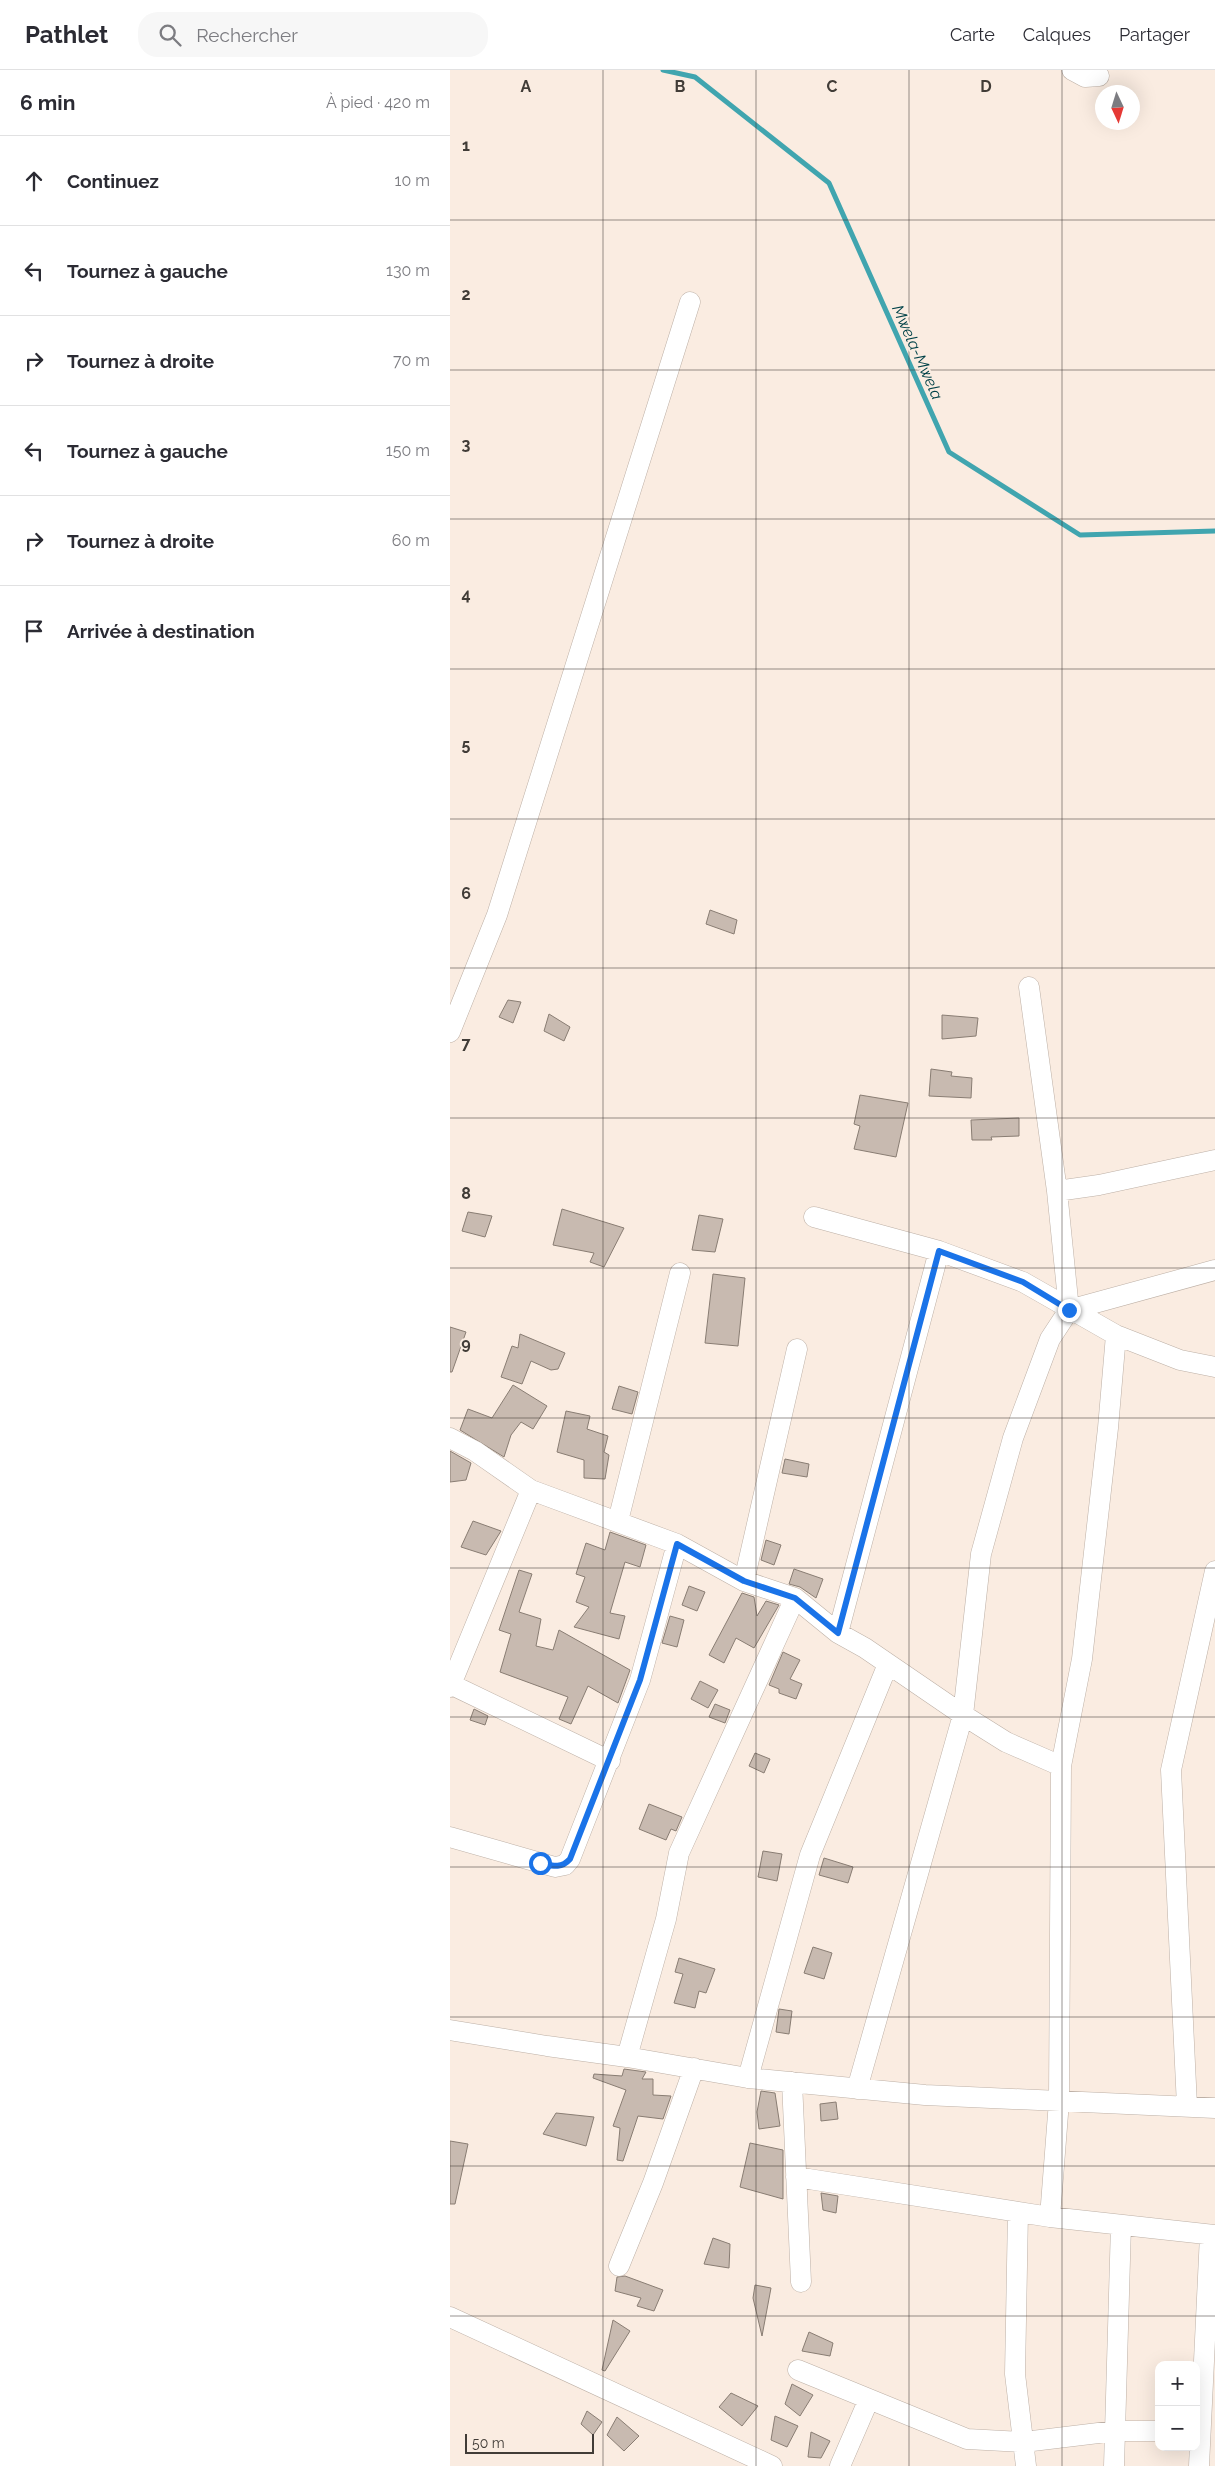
<!DOCTYPE html>
<html lang="fr">
<head>
<meta charset="utf-8">
<style>
	body { margin:0; font-family:Raleway,sans-serif; background:#f7f7f7; color:#2b2b33 }
	.controls { position:absolute; right:15px; bottom:15px; display:grid; overflow:hidden; border-radius:10px; box-shadow:0 5px 20px #0002 }
	.controls button { width:45px; height:45px; display:grid; place-items:center; padding:0; border:0; border-bottom:1px solid #e1e1e2; background:#fff; color:#2b2b33; font:25px sans-serif }
	.compass { position:absolute; left:645px; top:15px; width:45px; height:45px; border-radius:50%; background:#fff; box-shadow:0 5px 20px #0002; rotate:176deg }
	.scale { position:absolute; left:15px; bottom:12px; width:129px; box-sizing:border-box; padding-left:5px; border:2px solid #413c37; border-top:0; font-size:14px; line-height:18px; white-space:nowrap; color:#413c37; -webkit-text-stroke:4px #faece1; paint-order:stroke }
	.stop { position:absolute; width:15px; height:15px; margin:-11px; border:4px solid #1a73e8; border-radius:50%; background:#fff }
	.stop.end { background:#1a73e8; border-color:#fff; box-shadow:0 1px 5px #0008 }
	.list { margin:0; padding:0; list-style:none }
	h2 { display:flex; justify-content:space-between; align-items:center; height:65px; margin:0; padding:0 20px; font-size:21px }
	h2 small { font-size:16px; font-weight:400; color:#7c7c81 }
	.list li { display:grid; grid-template-columns:32px 1fr auto; gap:15px; align-items:center; box-sizing:border-box; height:90px; padding:0 20px; border-top:1px solid #e1e1e2 }
	.list b { display:block; font-size:19px; white-space:nowrap }
	.list em { font-size:16px; font-style:normal; color:#7c7c81 }
	.icon { flex:none; width:28px; height:28px; fill:none; stroke:currentColor; stroke-width:2; stroke-linecap:round; stroke-linejoin:round }
	.map { position:relative; flex:none; width:765px; height:2396px; overflow:hidden }
	header { display:flex; align-items:center; gap:30px; box-sizing:border-box; height:70px; padding:0 25px; background:#fff; border-bottom:1px solid #e1e1e2 }
	header strong { font-size:24px }
	nav { display:flex; gap:28px; margin-inline-start:auto; font-size:18px }
	.search { width:350px; height:45px; background:#f7f7f7; display:flex; align-items:center; gap:12px; box-sizing:border-box; padding:0 18px; border-radius:20px; color:#7c7c81; font-size:19px }
	main { display:flex }
	aside { flex:1; background:#fff }
	.map>svg:first-child { display:block }
</style>
</head>
<body>
<header>
<strong>Pathlet</strong>
<div class="search"><svg class="icon" aria-label="search" viewBox="0 0 24 24"><circle cx="10" cy="10" r="6"/><path d="M15 15l6 6"/></svg>Rechercher</div>
<nav><a>Carte</a><a>Calques</a><a>Partager</a></nav>
</header>
<main>
<aside>
<h2>6 min<small>À pied · 420 m</small></h2>
<ul class="list">
<li><svg class="icon" aria-label="ahead" viewBox="0 0 24 24"><path d="M12 20V5M6 11l6-6 6 6"/></svg><div><b>Continuez</b></div><em>10 m</em></li>
<li><svg class="icon" aria-label="left" viewBox="0 0 24 24"><path d="M17 20v-9H6M10 6l-5 5 5 5"/></svg><div><b>Tournez à gauche</b></div><em>130 m</em></li>
<li><svg class="icon" aria-label="right" viewBox="0 0 24 24"><path d="M7 20v-9h11M14 6l5 5-5 5"/></svg><div><b>Tournez à droite</b></div><em>70 m</em></li>
<li><svg class="icon" aria-label="left" viewBox="0 0 24 24"><path d="M17 20v-9H6M10 6l-5 5 5 5"/></svg><div><b>Tournez à gauche</b></div><em>150 m</em></li>
<li><svg class="icon" aria-label="right" viewBox="0 0 24 24"><path d="M7 20v-9h11M14 6l5 5-5 5"/></svg><div><b>Tournez à droite</b></div><em>60 m</em></li>
<li><svg class="icon" aria-label="arrive" viewBox="0 0 24 24"><path d="M6 21V4h12l-3 4 3 4H6"/></svg><div><b>Arrivée à destination</b></div></li>
</ul>
</aside>
<div class="map">
<svg width="765" height="2396" viewBox="0 0 765 2396">
	<rect width="100%" height="100%" fill="#faece1"/>
	<g fill="none" stroke-linecap="round" stroke-linejoin="round">
		<path stroke="#40a5af" stroke-width="5" d="M213,0L245,7L379,113L499,382L630,465L765,461"/>
	</g>
	<path fill="#c8bab0" stroke="#897d73" d="M260,840L287,850L284,864L256,854Z
		M58,930L71,932L63,953L49,947Z
		M99,944L120,957L114,971L94,961Z
		M492,945L528,948L526,966L492,969Z
		M481,999L502,1002L501,1006L522,1008L521,1028L479,1026Z
		M410,1025L458,1033L446,1087L404,1079L410,1056L404,1054Z
		M569,1048V1066L541,1067L542,1070H522L521,1050Z
		M112,1139L174,1158L154,1197L140,1192L144,1183L103,1175Z
		M18,1142L42,1146L35,1167L12,1161Z
		M249,1145L273,1149L265,1182L242,1180Z
		M263,1204L295,1208L288,1276L255,1273Z
		M0,1257L16,1262L2,1302H0Z
		M70,1264L115,1283L108,1299L101,1300L81,1291L72,1314L51,1307L62,1276L68,1278Z
		M63,1315L97,1336L83,1359L71,1352L61,1365L54,1387L10,1360L18,1339L42,1348Z
		M169,1316L188,1322L182,1344L162,1339Z
		M116,1341L140,1346L137,1359L158,1366L154,1382L159,1385L155,1409L134,1408V1390L107,1382Z
		M0,1381L21,1393L16,1410L0,1412Z
		M335,1389L359,1394L357,1407L332,1403Z
		M23,1451L51,1461L36,1485L11,1477Z
		M160,1462L196,1475L190,1497L175,1492L160,1543L175,1546L169,1569L124,1557L139,1537L126,1532L135,1507L126,1504L136,1473L155,1480Z
		M316,1470L331,1475L324,1495L311,1490Z
		M344,1499L373,1509L366,1528L350,1517L339,1514Z
		M69,1500L82,1504L69,1542L91,1549L86,1576L103,1580L109,1560L180,1600L168,1633L138,1616L121,1654L109,1649L118,1627L50,1602L61,1564L49,1560Z
		M239,1516L255,1522L247,1541L232,1535Z
		M292,1523L304,1527L307,1546L316,1531L329,1535L304,1578L286,1568L274,1593L259,1585Z
		M220,1546L234,1550L227,1577L212,1573Z
		M333,1582L350,1590L340,1609L352,1614L346,1629L329,1623V1619L319,1615Z
		M250,1611L268,1620L258,1638L241,1629Z
		M265,1634L280,1640L275,1653L259,1647Z
		M24,1639L38,1646L35,1655L20,1650Z
		M305,1683L320,1689L314,1703L299,1696Z
		M199,1734L232,1747L226,1761L221,1759L216,1770L189,1759Z
		M313,1781L332,1784L327,1811L308,1807Z
		M374,1788L403,1797L398,1813L369,1805Z
		M363,1877L382,1883L374,1909L354,1903Z
		M229,1888L265,1899L256,1923L249,1921L245,1938L224,1933L233,1904L225,1902Z
		M329,1939L342,1941L339,1964L326,1962Z
		M174,1999L196,2002L192,2009H203V2025L221,2026L213,2049L188,2046L173,2091L167,2090L170,2058L163,2056L176,2020L143,2008L144,2004L172,2006Z
		M311,2021L325,2023L330,2056L309,2059L307,2042Z
		M386,2032L388,2049L371,2051L370,2034Z
		M106,2043L144,2047L136,2076L93,2064Z
		M0,2071L18,2074L5,2134H0Z
		M300,2073L333,2080V2129L290,2117Z
		M371,2123L388,2126L386,2143L373,2140Z
		M263,2168L280,2174L279,2198L254,2194Z
		M175,2206L213,2220L204,2241L187,2236L191,2228L165,2221L167,2207Z
		M305,2215L321,2218L312,2266L303,2228Z
		M163,2250L180,2261L155,2301L152,2300Z
		M359,2262L383,2273L380,2286L352,2281Z
		M342,2314L363,2325L350,2346L335,2334Z
		M281,2323L308,2336L292,2356L269,2337Z
		M137,2341L152,2352L143,2365L131,2354Z
		M325,2346L348,2356L337,2377L321,2370Z
		M167,2347L189,2366L174,2381L157,2365Z
		M361,2362L380,2371L371,2388L358,2387Z"/>
	<g fill="none" stroke-linecap="round" stroke-linejoin="round">
		<defs>
			<path id="minor" d="M622,0L635,7L649,6
				M0,962L47,845L240,232
				M607,1121L649,1115L765,1090
				M364,1147L489,1181L573,1212L666,1265L730,1290L765,1297
				M619,1240L765,1200
				M0,1368L25,1381L81,1420L227,1474L294,1511L345,1528L388,1563L415,1578L513,1645L556,1672L611,1696
				M168,1451L230,1203
				M294,1511L347,1279
				M388,1563L489,1181
				M0,1614L160,1691
				M0,1617L81,1420
				M0,1767L105,1797L115,1795L120,1789L190,1610L227,1474
				M0,1960L97,1976L177,1987L298,2008L475,2025L765,2038
				M177,1987L216,1849L229,1783L345,1528
				M298,2008L360,1785L438,1594
				M342,2012L351,2212
				M407,2019L513,1645L531,1484L563,1368L600,1269L619,1240L607,1121L579,917
				M737,2036L721,1700L765,1501
				M346,2107L600,2147L765,2165
				M568,2142L565,2304L576,2396
				M600,2147L609,2031L611,1696L632,1589L658,1358L666,1265
				M169,2196L203,2113L244,1998
				M0,2247L322,2396
				M348,2300L517,2369L574,2372L665,2361H709
				M390,2396L419,2329
				M664,2396L671,2155
				M749,2396L760,2165"/>
		</defs>
		<use href="#minor" stroke="#bdb0a6" stroke-width="21"/>
		<use href="#minor" stroke="#fff" stroke-width="20"/>
	</g>
	<g fill="none" stroke-linecap="round" stroke-linejoin="round">
		<path stroke="#1a73e8" stroke-width="6" d="M90,1793C103,1796 111,1799 120,1789L190,1610L227,1474L294,1511L345,1528L388,1563L489,1181L573,1212L619,1240"/>
	</g>
	<path fill="none" stroke="#413c37" stroke-width="1" stroke-opacity="0.55" d="M153,0V2396M306,0V2396M459,0V2396M612,0V2396M0,150H765M0,300H765M0,449H765M0,599H765M0,749H765M0,898H765M0,1048H765M0,1198H765M0,1348H765M0,1498H765M0,1647H765M0,1797H765M0,1947H765M0,2096H765M0,2246H765"/>
	<g text-anchor="middle" stroke-width="4" stroke-linejoin="round" paint-order="stroke">
		<g font-size="16" font-style="italic" fill="#014248" stroke="#faece1">
			<text transform="translate(468 282) rotate(66)" y="6">Mwela-Mwela</text>
		</g>
	</g>
	<g font-size="16" text-anchor="middle" font-weight="bold" fill="#413c37" stroke="#faece1" stroke-width="4" stroke-linejoin="round" paint-order="stroke">
		<text x="76" y="22">A</text>
		<text x="230" y="22">B</text>
		<text x="382" y="22">C</text>
		<text x="536" y="22">D</text>
		<text x="16" y="81">1</text>
		<text x="16" y="230">2</text>
		<text x="16" y="380">3</text>
		<text x="16" y="530">4</text>
		<text x="16" y="680">5</text>
		<text x="16" y="829">6</text>
		<text x="16" y="979">7</text>
		<text x="16" y="1129">8</text>
		<text x="16" y="1279">9</text>
	</g>
</svg>
<div class="controls">
<button>+</button>
<button>−</button>
</div>
<svg class="compass" viewBox="-18 -18 36 36"><path d="M0-13l5 13h-10z" fill="#e53935"/><path d="M0 13l5-13h-10z" fill="#7c7c81"/></svg>
<div class="scale">50 m</div>
<div class="stop" style="left:90px;top:1793px"></div>
<div class="stop end" style="left:619px;top:1240px"></div>
</div>
</main>
</body>
</html>
